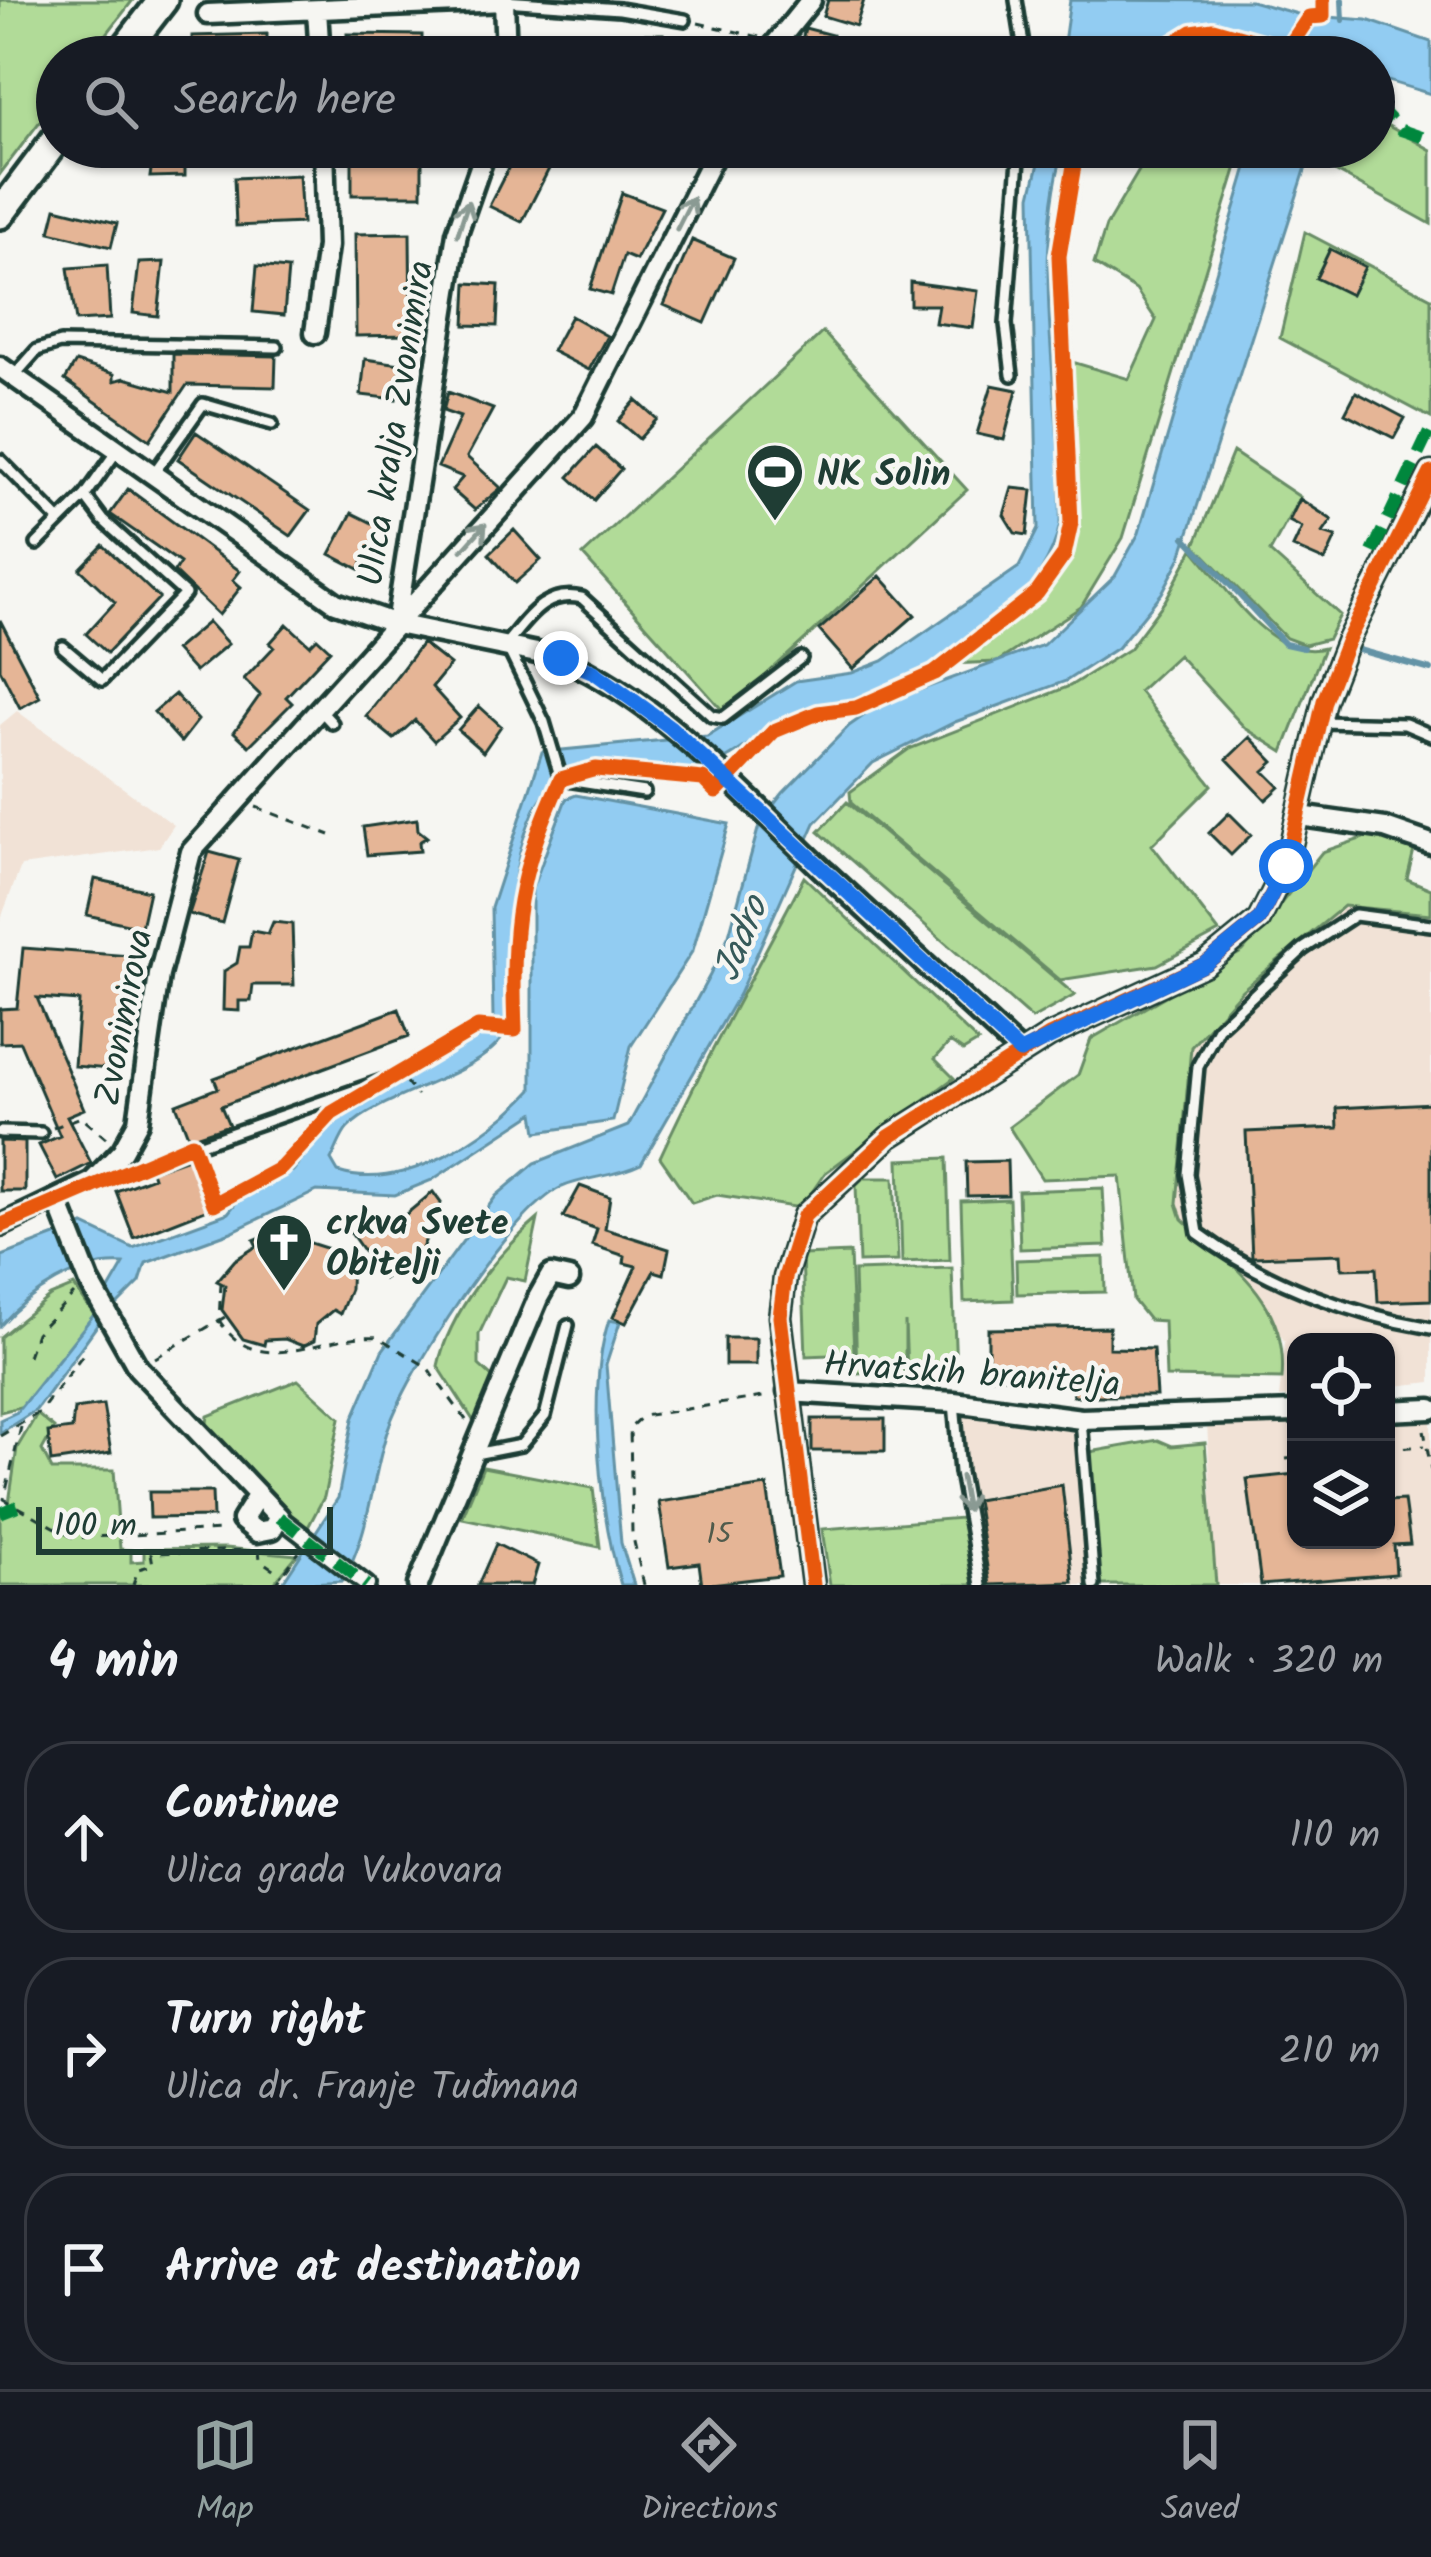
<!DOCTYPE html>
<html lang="en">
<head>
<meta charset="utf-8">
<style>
	body { margin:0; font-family:Kalam,sans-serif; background:#20242c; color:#f1f3f6 }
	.controls { position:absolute; right:36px; bottom:36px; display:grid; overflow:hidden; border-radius:24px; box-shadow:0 3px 9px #0004 }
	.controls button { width:108px; height:108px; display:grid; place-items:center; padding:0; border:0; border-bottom:3px solid #363941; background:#171b24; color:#f1f3f6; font:60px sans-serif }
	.scale { position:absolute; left:36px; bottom:30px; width:297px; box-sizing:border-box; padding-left:12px; border:6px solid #1f3d34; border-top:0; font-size:33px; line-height:42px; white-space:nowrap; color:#1f3d34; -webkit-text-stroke:9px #f6f6f2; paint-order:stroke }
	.stop { position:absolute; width:36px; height:36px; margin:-27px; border:9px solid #1a73e8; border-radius:50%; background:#fff }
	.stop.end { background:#1a73e8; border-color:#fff; box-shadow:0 3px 12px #0008 }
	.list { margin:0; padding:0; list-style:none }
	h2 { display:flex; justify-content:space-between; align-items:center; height:156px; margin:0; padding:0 48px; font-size:51px }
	h2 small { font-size:39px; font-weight:400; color:#9ea1a6 }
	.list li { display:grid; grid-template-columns:78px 1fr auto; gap:36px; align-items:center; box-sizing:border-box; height:192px; margin:0 24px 24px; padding:0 24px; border:3px solid #363941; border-radius:48px }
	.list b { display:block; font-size:45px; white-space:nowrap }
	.list p { margin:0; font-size:39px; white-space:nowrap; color:#9ea1a6 }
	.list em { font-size:39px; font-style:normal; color:#9ea1a6 }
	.icon { flex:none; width:66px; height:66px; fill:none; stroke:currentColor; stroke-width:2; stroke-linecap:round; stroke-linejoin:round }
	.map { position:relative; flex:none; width:1431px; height:1585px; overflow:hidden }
	.search { position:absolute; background:#171b24; box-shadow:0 3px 9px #0004; left:36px; right:36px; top:36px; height:132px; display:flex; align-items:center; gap:30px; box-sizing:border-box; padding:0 42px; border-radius:66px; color:#9ea1a6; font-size:45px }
	.sheet { height:804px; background:#171b24 }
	nav { display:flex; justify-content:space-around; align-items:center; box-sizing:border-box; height:168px; border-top:3px solid #363941; background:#171b24; font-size:33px; color:#9ea1a6 }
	nav a { display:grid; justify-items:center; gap:6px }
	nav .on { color:#92a19f }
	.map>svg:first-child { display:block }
</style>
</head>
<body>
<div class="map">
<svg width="1431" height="1585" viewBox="0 0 1431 1585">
	<rect width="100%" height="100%" fill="#f6f6f2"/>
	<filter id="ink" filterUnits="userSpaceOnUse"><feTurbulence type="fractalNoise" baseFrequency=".00833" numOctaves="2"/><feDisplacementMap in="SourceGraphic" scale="24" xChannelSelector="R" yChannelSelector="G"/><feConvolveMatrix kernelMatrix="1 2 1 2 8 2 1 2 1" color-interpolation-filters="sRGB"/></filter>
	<g filter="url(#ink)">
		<path fill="#f1e2d6" d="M17,711L174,825L159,847L21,866L0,921V725Z
			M1372,835L1414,850L1407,879L1431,889V1382L1386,1387V1342H1296V1396L1279,1398L1285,1342L1261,1306L1152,1300L1128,1018L1243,951L1322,852Z
			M951,1411L1091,1425L1100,1585H975L956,1496Z
			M1431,1422V1585H1216L1207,1424H1296V1540H1386V1425Z"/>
		<path fill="#b1db98" stroke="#688c66" stroke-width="3" d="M0,0H133L89,57H57V99L0,174Z
			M1374,118L1431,150V224L1324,165L1335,147H1374Z
			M1153,147H1243L1123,538L1081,607L997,662L949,664C978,642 1013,622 1039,596C1095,540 1074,433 1069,361L1129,379L1156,320L1136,290L1094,264L1106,226Z
			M1305,232L1431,298V418L1280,338Z
			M823,332L967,490L725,713L583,555Z
			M1233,452L1300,497L1270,552L1340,615L1328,639L1305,645L1286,638L1195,545Z
			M1193,549C1225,585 1270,662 1324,648L1283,752L1245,728L1178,655L1139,691L1212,785L1152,845L1219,932L1157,965L1060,980L851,803L850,792L909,749L1070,686L1129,649L1165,601Z
			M847,802L1075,995L1032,1019L819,832Z
			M1372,835L1414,850L1407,879L1431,889V914L1344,906L1242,990L1191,1047L1177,1203L1182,1219C1233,1267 1289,1300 1282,1379L1166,1377L1164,1321L1149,1320L1133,1300L1120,1176L1042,1179L1009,1127L1078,1075L1091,1039L1243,951L1322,852Z
			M804,877L978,1042L963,1051L950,1042L935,1059L954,1078L825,1173L801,1208L717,1195L692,1203L660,1157C704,1061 756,970 804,877Z
			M947,1158L950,1260L902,1262L899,1160Z
			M863,1178H894L898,1261L859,1262L856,1185Z
			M1103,1188L1106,1246L1020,1249L1018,1191Z
			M1009,1199L1013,1300L964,1302L961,1201Z
			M538,1219L525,1281L506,1277L479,1334V1365L493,1378L475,1423L438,1366C449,1313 497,1254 538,1219Z
			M850,1253L854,1354L806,1356L802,1255Z
			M1104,1257L1105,1292L1017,1294L1016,1260Z
			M952,1268L956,1370L907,1371L905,1322V1371L857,1373L854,1271Z
			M74,1286L95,1316L24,1406L0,1412V1337L50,1296Z
			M298,1380L340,1418L324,1497L306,1531L206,1430L208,1416Z
			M37,1414L54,1428L42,1450L52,1470H114L120,1549L131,1550V1562L144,1561V1549L226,1548L297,1555L272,1585H0V1508L8,1510L17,1448Z
			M1158,1440L1172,1446L1205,1443L1216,1585H1100L1090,1452Z
			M483,1467L593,1488L600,1547L462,1518Z
			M961,1518L975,1585H830L822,1529Z"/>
		<path fill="#92ccf2" stroke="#6493a6" stroke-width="3" d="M1070,0L1251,1L1301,15L1367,20L1431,42V94L1374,77V57H1292L1296,50L1286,41L1223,26L1195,28L1144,57H1062Z
			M1043,147H1064C1029,268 1063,401 1060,524C1042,609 946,664 871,695C839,708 799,711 769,730C745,745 728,763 698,768C658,774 609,756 571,772C514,795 508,920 508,972C508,987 513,1013 508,1027C491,1075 382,1092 348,1128C341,1135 336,1151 331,1160L338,1172C404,1193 490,1136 532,1090V889L566,799L576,795L729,824L693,950L631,1046L613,1121L537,1132L534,1113L432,1180L395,1195L317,1191L231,1232L146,1263L140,1282L98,1324L36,1410L0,1433V1420L17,1412L96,1312L124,1264C80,1260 29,1293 0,1326L2,1256L84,1225L133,1248L228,1213L243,1194L293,1171L328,1126L482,1033L493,1017L491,908L542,752L707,736L796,681L852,673L883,661L1019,567L1038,529L1031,196Z
			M1253,147H1318L1308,161L1181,557L1162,593L1117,648L1066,681L955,722L873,763L815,823L739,994L641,1164C615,1177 588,1176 562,1187C511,1210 404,1377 387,1432C371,1482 370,1534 342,1581L281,1585L338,1498L353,1419L382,1351L496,1196L535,1163L628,1126L710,975L729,935L760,822L783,793L849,726L879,705L1043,645L1115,576L1139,533Z
			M609,1320L620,1322L606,1365L621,1543L634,1585H621C600,1514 586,1390 609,1320Z"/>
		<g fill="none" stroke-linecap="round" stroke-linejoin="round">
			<path stroke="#6493a6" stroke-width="6" d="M1342,0L1343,20
				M1185,537L1285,644L1303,648
				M1355,649L1431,670"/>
		</g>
		<path fill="#e5b596" stroke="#1f3d34" stroke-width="3" d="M828,0H864L856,26L823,16Z
			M805,28L832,35L826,57H798Z
			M596,33L597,57H527L526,36Z
			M267,34V57H192V36Z
			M347,34L422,35V57H347Z
			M627,34H663V57H627Z
			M154,147H185V176L150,177Z
			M352,147H422V195H352Z
			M519,147H541L556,155L522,222L489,206Z
			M299,175L302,223L236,226L234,178Z
			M622,193L662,208L636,260L624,255L611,295L590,289Z
			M56,208L117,223L111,247L50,232Z
			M410,233L411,335L356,336L355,234Z
			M692,240L734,258L705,323L664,305Z
			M1330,249L1365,267L1351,295L1316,278Z
			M164,262L158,316L133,313L139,263Z
			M107,265L110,319L76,321L68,268Z
			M257,266L288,269L284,315L253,312Z
			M910,282L978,291L973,328L935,323L938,305H910Z
			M467,283L499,285L497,326L465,325Z
			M571,316L607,336L589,370L552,351Z
			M173,354L276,356L275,387L187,385L150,440L65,380L76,362L114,374V381L125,378L173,392Z
			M365,359L401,364L396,399L361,395Z
			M992,385L1017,390L1004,440L977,434Z
			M448,392L493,409L467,457L501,488L475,510L452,490L463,477L438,467L460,417L443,411Z
			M1356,392L1405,418L1394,438L1345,413Z
			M636,400L657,419L639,439L618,421Z
			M196,432L310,510L291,536L178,459Z
			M596,447L621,469L594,500L569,477Z
			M1012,488L1032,490L1027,535L1015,533L1004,515Z
			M128,489L240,571L233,580L241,587L219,615L174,572L180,563L110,514Z
			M1300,499L1332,520L1323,533L1336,537L1325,561L1293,547L1302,528L1289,521Z
			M352,513L380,527L359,569L330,554Z
			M514,530L541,560L515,583L489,554Z
			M103,545L159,598L107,653L86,634L115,602L80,569Z
			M880,576L915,615L853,669L819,630Z
			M0,620L40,697L20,708L0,669Z
			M208,622L228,644L195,672L175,650Z
			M287,624L310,645L317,638L330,650L286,697L292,703L249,746L234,732L260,695L244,679L274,647L270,643Z
			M422,643L450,665L432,687L460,718L434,741L415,720L394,739L366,716Z
			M175,694L198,720L181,742L154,712Z
			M479,706L501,726L483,752L458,730Z
			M1250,737L1274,762L1264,771L1280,787L1266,800L1227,759Z
			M1229,813L1251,835L1231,855L1209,833Z
			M417,819L418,830L427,837L419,842L420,851L367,855L363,827Z
			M209,852L239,860L222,923L189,914Z
			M95,879L149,891L141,927L87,915Z
			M273,922L292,924L294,985H253L251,1001H239V1011L223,1010L224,971L237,963L240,947H249L252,931L268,934Z
			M23,948L132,956L109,1069L74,1066L79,1001L37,998L84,1109L67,1116L91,1163L57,1180L39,1145L60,1136L20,1042L0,1043V1009L17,1008Z
			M399,1009L409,1036L221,1106L229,1125L189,1138L176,1104L218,1088L214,1078Z
			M1431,1103V1300L1378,1302L1376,1268L1342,1269L1341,1254L1252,1257L1246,1132L1338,1128L1337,1108Z
			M0,1141L25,1142V1191H0Z
			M193,1156L213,1207L134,1238L116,1191L153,1177L151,1171Z
			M1007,1161L1008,1195L967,1196L966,1162Z
			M580,1186L610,1197L605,1229L669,1249L664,1274L654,1271L626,1323L613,1317L636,1266L624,1263L625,1256L592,1245L597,1229L563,1217Z
			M433,1192L441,1203L420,1253L383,1279L344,1223L399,1220Z
			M273,1232H303L304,1241L351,1256L350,1289L340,1314L333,1310L316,1324L314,1341L303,1346L285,1339L265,1340L264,1345L243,1339L222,1310L225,1285L217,1281L235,1260L257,1246L254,1240Z
			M1109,1327V1348L1153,1349L1156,1396H1073L1071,1376L988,1377V1329Z
			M725,1338H756V1365H725Z
			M103,1405L111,1453L51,1462L48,1432L72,1429L74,1409Z
			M812,1419H885V1451H812Z
			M1296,1474V1540H1386V1501L1404,1500L1410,1544L1394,1545L1396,1574L1261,1585L1247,1479Z
			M1062,1485L1073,1582L990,1585L976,1500Z
			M767,1486L780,1576L702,1585L699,1563L669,1567L659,1502Z
			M149,1492H212L213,1517L150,1518Z
			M496,1544L538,1565L532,1585H478Z"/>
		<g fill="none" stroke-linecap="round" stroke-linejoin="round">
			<defs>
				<path id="service" d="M1016,0L1025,57
					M504,1L620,9L685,20
					M1012,375L1006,324L1020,147
					M14,376L37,350L60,343L277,347
					M0,460L60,521
					M154,473L203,404L272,424
					M37,544L85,496
					M63,647L102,680L185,594L103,520L85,496L119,448
					M319,709L332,723
					M1320,722L1405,724L1431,735
					M644,792L561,779L544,722L506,644C527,619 545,589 582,598L712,716L723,718L801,658
					M1431,925L1355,915L1303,949L1218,1028L1198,1066L1188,1174L1198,1233C1265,1283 1349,1314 1431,1328
					M0,1132L41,1133
					M103,1178L393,1077
					M954,1402L960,1472L981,1585
					M1081,1419L1094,1585
					M475,1454L521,1445L545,1416L568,1325"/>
				<path id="pedestrian" d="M279,1517L367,1585"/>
				<path id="minor" d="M504,0L506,57
					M317,10L320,57
					M208,14L504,1
					M765,57L811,0
					M315,333L327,246L324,147
					M0,367L336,603L396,624L561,658
					M396,624L457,233L487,147
					M1300,816L1385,828L1431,844
					M826,873L1020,1052
					M58,1202L89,1281L138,1368L279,1517L272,1529L257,1532L242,1520L257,1496
					M0,1226L92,1182L122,1151L138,1122L159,975L191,852L583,417L718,147
					M788,1392L954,1402L1081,1419L1296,1412
					M1386,1411L1431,1409
					M418,1585L538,1298L551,1275L569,1279
					M813,1585L780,1317L785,1277L804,1216L889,1137L1049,1036L1205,964L1259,920L1286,866L1324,701L1347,642L1431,473"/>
				<path id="secondary" d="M119,57L163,0
					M0,214L57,138"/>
			</defs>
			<use href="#service" stroke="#1f3d34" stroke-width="18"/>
			<use href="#pedestrian" stroke="#1f3d34" stroke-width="22"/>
			<use href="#minor" stroke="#1f3d34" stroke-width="27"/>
			<use href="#secondary" stroke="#1f3d34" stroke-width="36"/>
			<path stroke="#1f3d34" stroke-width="3" stroke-dasharray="9 9" stroke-linecap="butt" d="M698,23L759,37
				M1288,49L1309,17L1323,16V0
				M1151,57C1165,50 1179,37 1193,32C1222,21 1273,38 1294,57
				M1374,102L1375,103
				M743,763C766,740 787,724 818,713C830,709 843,711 855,708C934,685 1053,605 1071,523L1059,256L1077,147
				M612,771L698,778
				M256,807L330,835
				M407,1070L478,1027L515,1030L517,889L554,795
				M405,1081L417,1096
				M53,1128L81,1117L106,1138
				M199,1162L214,1204L281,1168L332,1114
				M221,1283L219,1320C258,1383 323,1332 378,1337L427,1367L466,1420
				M28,1356L36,1333L74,1294
				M155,1358L225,1317
				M21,1427L4,1499L74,1538L223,1530
				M1424,1430L1431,1470
				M0,1436L40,1412L87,1349
				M1386,1449L1424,1446
				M1286,1459L1296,1458
				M259,1549L260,1560L282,1575
				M133,1585L138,1569L153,1565L151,1553L247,1550
				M275,1585L299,1552
				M644,1585L632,1533L630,1428L643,1416L769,1396"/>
			<use href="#service" stroke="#f6f6f2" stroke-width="9"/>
			<use href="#pedestrian" stroke="#f6f6f2" stroke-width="14"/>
			<use href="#minor" stroke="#f6f6f2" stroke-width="18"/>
			<use href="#secondary" stroke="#f6f6f2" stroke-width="27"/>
			<defs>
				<path id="minor-bridge" d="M561,658C665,704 744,796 826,873"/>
			</defs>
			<use href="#minor-bridge" stroke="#1f3d34" stroke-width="27" stroke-linecap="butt"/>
			<use href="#minor-bridge" stroke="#f6f6f2" stroke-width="18"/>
			<path stroke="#00873e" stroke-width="12" stroke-dasharray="24 12" stroke-linecap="butt" d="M1375,103L1401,130L1431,140
				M1372,552L1431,428
				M0,1513L18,1506
				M279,1517L367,1585"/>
			<defs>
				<path id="cycleway" d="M1151,57L1192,32L1213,29L1287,50L1309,17L1323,16V0
					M0,1226L192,1144L214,1204L281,1168L332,1113L478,1027L515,1030C511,926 517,873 561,779L596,769L703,779L716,792L774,731L818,713L856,708L935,673L1037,593L1064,555L1071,523L1059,256L1077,147
					M813,1585L780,1317L785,1277L804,1216L889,1137L1049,1036L1205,964L1259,920L1286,866L1324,701L1347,642L1431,473"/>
			</defs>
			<use href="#cycleway" stroke="#f6f6f2" stroke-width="22"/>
			<use href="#cycleway" stroke="#e8590c" stroke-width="15"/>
		</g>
		<defs><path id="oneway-shaft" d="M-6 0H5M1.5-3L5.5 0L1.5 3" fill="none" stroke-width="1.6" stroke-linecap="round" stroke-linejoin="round" transform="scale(3)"/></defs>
		<g stroke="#8a9a93">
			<use href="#oneway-shaft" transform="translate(685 213) rotate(-63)"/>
			<use href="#oneway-shaft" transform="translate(463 218) rotate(-72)"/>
			<use href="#oneway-shaft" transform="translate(474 537) rotate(-48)"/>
			<use href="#oneway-shaft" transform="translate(964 1494) rotate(80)"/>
		</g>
	</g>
	<g fill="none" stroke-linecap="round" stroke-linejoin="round" filter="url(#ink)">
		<path stroke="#1a73e8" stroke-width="15" d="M561,658L594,672L670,727L1020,1052L1205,964L1259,920L1286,866"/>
	</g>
	<defs>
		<symbol id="stadium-pin" viewBox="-11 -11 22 30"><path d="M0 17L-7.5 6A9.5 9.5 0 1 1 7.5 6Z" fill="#1f3d34" stroke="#f6f6f2"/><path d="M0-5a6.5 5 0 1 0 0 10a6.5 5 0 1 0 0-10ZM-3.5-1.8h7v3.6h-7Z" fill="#fff"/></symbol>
		<symbol id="church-pin" viewBox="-11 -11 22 30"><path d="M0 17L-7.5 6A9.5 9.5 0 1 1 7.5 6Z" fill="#1f3d34" stroke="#f6f6f2"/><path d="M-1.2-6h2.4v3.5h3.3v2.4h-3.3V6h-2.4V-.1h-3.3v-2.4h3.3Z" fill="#fff"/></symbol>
	</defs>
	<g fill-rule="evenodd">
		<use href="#stadium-pin" x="742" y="439" width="66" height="90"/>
		<use href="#church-pin" x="251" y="1209" width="66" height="90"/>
	</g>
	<g text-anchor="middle" stroke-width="9" stroke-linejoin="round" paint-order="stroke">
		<g font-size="30" fill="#505b4c">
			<text x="719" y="1543">15</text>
		</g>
		<g font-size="36" fill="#1f3d34" stroke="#f6f6f2">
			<text transform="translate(394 423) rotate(-81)" y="13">Ulica kralja Zvonimira</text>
			<text transform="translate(122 1017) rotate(-79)" y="13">Zvonimirova</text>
			<text transform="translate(972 1372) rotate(4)" y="13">Hrvatskih branitelja</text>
		</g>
		<g font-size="36" font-weight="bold" fill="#1f3d34" stroke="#f6f6f2" text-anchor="start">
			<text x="817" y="485">NK Solin</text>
			<text x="326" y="1234">crkva Svete<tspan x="326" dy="41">Obitelji</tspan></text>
		</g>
		<g font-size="39" font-style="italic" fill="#365a5a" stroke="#f6f6f2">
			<text transform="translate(739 938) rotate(-68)" y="14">Jadro</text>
		</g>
	</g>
</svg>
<div class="controls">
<button><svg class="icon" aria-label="locate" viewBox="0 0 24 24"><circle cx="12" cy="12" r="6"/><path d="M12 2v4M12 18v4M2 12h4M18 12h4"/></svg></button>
<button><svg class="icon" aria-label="layers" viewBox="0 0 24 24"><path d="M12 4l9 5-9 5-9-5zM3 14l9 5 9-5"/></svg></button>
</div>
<div class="scale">100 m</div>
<div class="stop" style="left:1286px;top:866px"></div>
<div class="stop end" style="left:561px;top:658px"></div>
<div class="search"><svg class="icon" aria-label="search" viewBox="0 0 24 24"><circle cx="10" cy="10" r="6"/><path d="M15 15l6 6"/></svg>Search here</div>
</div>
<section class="sheet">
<h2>4 min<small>Walk · 320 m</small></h2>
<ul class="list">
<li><svg class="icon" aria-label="ahead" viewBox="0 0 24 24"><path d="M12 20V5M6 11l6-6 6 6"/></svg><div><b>Continue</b><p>Ulica grada Vukovara</p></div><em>110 m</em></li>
<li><svg class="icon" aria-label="right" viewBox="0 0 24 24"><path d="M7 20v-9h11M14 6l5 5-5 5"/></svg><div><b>Turn right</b><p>Ulica dr. Franje Tuđmana</p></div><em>210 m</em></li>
<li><svg class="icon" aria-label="arrive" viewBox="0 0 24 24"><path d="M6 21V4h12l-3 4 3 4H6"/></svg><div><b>Arrive at destination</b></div></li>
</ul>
</section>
<nav>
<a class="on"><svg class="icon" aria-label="map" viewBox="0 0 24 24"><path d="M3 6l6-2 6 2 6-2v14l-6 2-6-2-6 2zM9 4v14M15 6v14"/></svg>Map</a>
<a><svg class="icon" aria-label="directions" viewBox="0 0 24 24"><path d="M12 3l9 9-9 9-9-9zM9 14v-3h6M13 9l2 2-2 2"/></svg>Directions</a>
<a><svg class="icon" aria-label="saved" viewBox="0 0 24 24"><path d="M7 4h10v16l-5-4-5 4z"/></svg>Saved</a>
</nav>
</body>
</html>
